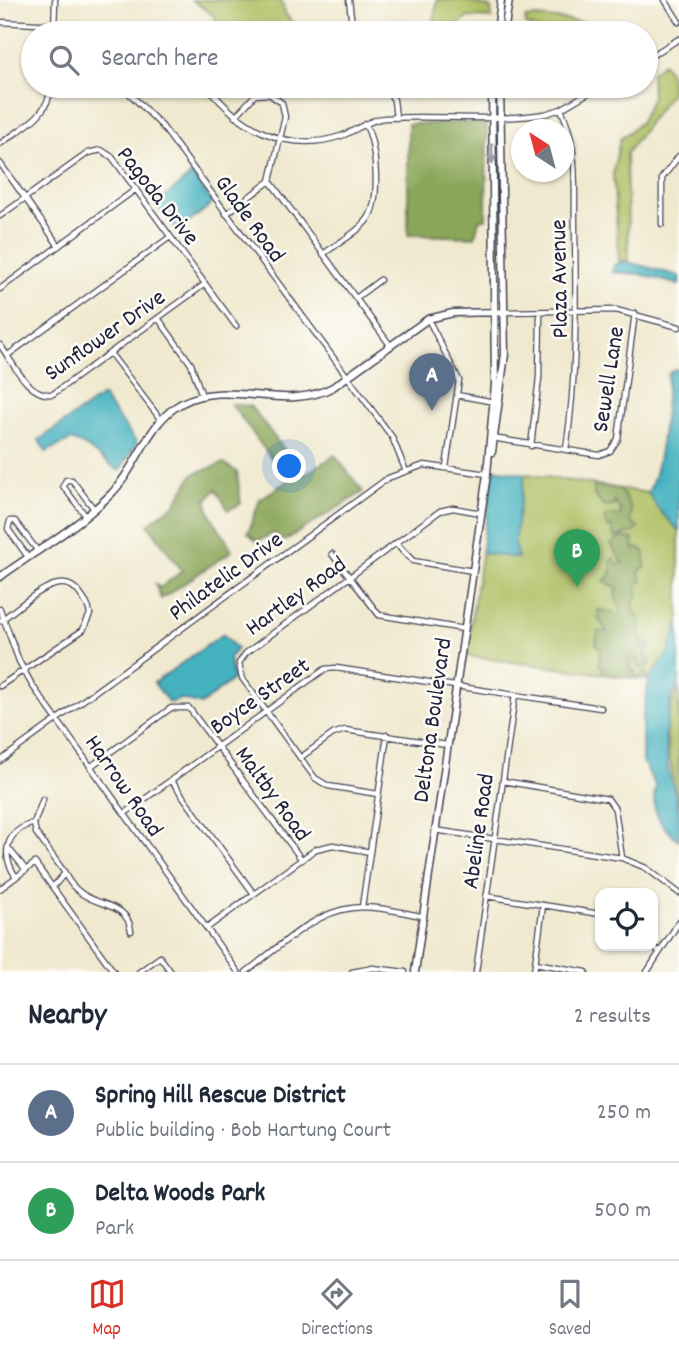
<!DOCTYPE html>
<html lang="en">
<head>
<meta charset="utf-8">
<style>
	body { margin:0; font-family:Dekko,sans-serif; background:#f6f6f7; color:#1f2937 }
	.controls { position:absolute; right:21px; bottom:21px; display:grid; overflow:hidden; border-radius:14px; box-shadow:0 2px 5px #0004 }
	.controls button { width:63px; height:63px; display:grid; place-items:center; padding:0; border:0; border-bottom:2px solid #e0e1e3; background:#fff; color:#1f2937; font:35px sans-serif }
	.compass { position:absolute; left:511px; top:119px; width:63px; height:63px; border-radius:50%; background:#fff; box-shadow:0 2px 5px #0004; rotate:324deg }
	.you { position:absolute; left:290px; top:467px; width:24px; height:24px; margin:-18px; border:5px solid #fff; border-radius:50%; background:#1a73e8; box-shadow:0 0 0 10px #1a73e833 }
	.badge { display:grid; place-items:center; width:46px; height:46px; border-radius:50%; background:#d93025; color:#fff; font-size:23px; font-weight:700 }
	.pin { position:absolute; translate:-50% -58px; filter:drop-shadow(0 2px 4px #0008) }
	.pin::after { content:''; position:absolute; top:37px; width:24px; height:21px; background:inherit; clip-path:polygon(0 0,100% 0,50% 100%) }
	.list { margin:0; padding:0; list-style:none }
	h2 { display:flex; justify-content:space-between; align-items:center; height:91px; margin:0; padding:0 28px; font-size:30px }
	h2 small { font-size:23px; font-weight:400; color:#747a83 }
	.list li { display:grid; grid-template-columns:46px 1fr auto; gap:21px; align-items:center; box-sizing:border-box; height:98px; padding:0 28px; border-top:2px solid #e0e1e3 }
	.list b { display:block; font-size:26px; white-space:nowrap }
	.list p { margin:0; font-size:23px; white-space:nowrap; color:#747a83 }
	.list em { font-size:23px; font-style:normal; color:#747a83 }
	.icon { flex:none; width:38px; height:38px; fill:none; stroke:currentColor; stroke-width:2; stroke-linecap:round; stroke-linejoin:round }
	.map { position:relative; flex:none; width:679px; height:972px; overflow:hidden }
	.search { position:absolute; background:#fff; box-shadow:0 2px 5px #0004; left:21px; right:21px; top:21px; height:77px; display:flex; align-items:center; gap:18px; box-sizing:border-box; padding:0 24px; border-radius:38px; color:#747a83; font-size:26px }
	.sheet { height:287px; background:#fff }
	nav { display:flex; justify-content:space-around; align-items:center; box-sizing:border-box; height:98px; border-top:2px solid #e0e1e3; background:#fff; font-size:19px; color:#747a83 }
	nav a { display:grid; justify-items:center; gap:4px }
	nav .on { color:#d93025 }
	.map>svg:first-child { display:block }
</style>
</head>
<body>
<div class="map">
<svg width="679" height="972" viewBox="0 0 679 972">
	<rect width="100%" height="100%" fill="#fdfcf7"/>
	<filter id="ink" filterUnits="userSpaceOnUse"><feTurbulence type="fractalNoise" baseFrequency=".0143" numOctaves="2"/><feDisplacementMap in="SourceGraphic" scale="14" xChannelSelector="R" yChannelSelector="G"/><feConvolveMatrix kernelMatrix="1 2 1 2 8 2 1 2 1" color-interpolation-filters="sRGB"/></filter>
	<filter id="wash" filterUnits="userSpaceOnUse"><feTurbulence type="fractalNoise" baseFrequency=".00686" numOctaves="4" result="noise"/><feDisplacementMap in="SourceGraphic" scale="28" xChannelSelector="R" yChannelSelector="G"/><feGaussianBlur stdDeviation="1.57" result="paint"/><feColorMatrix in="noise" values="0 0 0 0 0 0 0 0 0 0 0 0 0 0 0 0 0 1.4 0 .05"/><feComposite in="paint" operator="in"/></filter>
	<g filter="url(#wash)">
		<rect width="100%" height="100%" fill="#f0e9cf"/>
		<path fill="#aebf63" stroke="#68704f" stroke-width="2" d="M192,0H281L286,15L301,33H221L214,16Z
			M437,0H463L491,8L492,18L468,17L457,26V33H408L433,27Z
			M539,17L633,28L639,33H542L541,30L526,25L525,18Z
			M663,63L671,75L672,91L626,154L629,260L619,261L613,173L620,139L640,123L652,97L651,73Z
			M494,469L648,493L679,531V621L669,652L649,680L466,656Z
			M679,688V807C673,767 655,727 679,688Z"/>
		<path fill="#8aa659" stroke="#56644a" stroke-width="2" d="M487,122L486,219L479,220L475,237L408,235V124Z
			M231,404L250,406L304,475L335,455L363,492L284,541L274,533L257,541L248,533L260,499L288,481Z
			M224,463L237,472L241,504L228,510L216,489L207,499C207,518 225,533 232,551L161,599L155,583L160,588L182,571L148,524L175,504L193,474Z
			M594,485L620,489L631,508V523L638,527L636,531L614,538L612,527L609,528L604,520L607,515H620L621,510L614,502V506L604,507L594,495Z
			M622,537L633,539L634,550L638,548L645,552V568H642L639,574L642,581L637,585L638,594L632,606L641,621L640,638L645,644H651L649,649L644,648L650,664L641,669L635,659L627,661V664H632L630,668L634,670L636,678L646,672L647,680L602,674L603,667L599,666L600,648L596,644L598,631L607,632L599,620L598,610L613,612L621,618V609L615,597L618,588L604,581L612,573L611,560L614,558L618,565L623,563L611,544Z"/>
		<path fill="#44b2c0" stroke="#336a7e" stroke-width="2" d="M192,174L213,203L178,231L156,205Z
			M625,261L679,276V285L640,274L612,272L614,265Z
			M674,369L679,370V531L659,510L648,493C662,464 665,407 668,374Z
			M102,396L137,443L119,471L85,446L71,440L46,452L39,440Z
			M494,469L525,474L514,542L518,558L481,553Z
			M679,621V685L671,697L665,734L668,768L679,811V840C661,827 649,810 656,787L642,760V721L649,680L669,652Z
			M223,634L237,649L229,658L233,679L201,705L181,699L169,703L154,683Z"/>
	</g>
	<g filter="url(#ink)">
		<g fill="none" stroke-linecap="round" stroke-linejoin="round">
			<defs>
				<path id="street" d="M349,0L353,33
					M665,0L679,22
					M0,22L112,28L139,33
					M54,33L55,0
					M646,59L679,39
					M122,86L162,126L392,437L405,469
					M207,86C240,128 286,154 341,136C356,131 369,119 385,118C438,115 493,122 545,114L561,109L600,86
					M385,86L394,100L396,118
					M561,109C579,147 574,189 575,230C576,304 577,376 566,450
					M235,117L255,95L269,94L282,103L285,117L270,181L390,345
					M0,144C23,127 49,116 51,86
					M0,163L59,246
					M226,214L270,181
					M0,216L88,153L101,150L112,157L236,326
					M662,224V178L679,156
					M323,254C337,244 356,234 367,220C381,202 377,143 365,124
					M0,289L136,189
					M356,298L380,280
					M504,312L616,310L679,327
					M158,318L191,364L202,396
					M428,319L459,380L446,467
					M0,345C13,362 28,398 53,394L205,284
					M110,353L161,420
					M8,355L170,237
					M457,395L494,402
					M492,438L599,455L610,451L618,439L635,313
					M531,446L539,378L540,312
					M85,515L63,486L66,480H72L94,509
					M396,543L413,561L473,571
					M332,554L379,615L464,629
					M28,557L8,529L10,521H15L37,550
					M0,609L19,661L32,685L238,972
					M0,621C20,608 60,564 80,594C85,601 89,606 90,614L83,630L0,686
					M300,758L333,734L345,730L447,745
					M0,761L388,478L424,465L487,474
					M90,767L171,708H189L302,860
					M171,780L254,894
					M503,781L608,799L615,809L622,858
					M378,794L328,786L315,778L242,678L239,663L246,653L440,511L453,508L481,513
					M124,814L325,669L336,668L601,708
					M34,824L36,833L65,873L53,887
					M434,830L622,858L646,868L679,893
					M9,849L26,870
					M65,874C84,913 127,895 131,931
					M16,877C0,853 6,831 34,823L43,799
					M0,889L35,863L114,972
					M486,896L600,914
					M362,907L387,735
					M207,928L316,849L333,845L370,852
					M652,946L660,952
					M535,963L586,972
					M139,972L160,957L171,972
					M246,972C276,950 313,912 352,908C374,905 399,912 422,916
					M352,972L373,968L405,972
					M476,972L515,695
					M534,972L543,905
					M647,972L679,922"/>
				<path id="secondary" d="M497,33L501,0
					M504,33L509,0
					M492,452L505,354L500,86
					M0,577C36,551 79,526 111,494C138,467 147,422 182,403C229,378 285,413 333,387L428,319L453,313L504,312
					M415,972L487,474L495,384L492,86"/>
			</defs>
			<use href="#street" stroke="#414051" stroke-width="7"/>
			<use href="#secondary" stroke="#414051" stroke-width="9"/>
			<use href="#street" stroke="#fff" stroke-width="4.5"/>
			<use href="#secondary" stroke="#fff" stroke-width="6"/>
		</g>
		<defs><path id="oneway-solid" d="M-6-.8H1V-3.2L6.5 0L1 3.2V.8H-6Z" transform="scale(1.75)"/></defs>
		<use fill="#9c9ca7" href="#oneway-solid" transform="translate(492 154) rotate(89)"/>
	</g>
	<g text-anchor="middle" stroke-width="5" stroke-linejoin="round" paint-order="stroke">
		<g font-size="24" fill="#22223b" stroke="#fdfcf7">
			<text transform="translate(159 195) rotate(52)" y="8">Pagoda Drive</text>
			<text transform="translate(251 218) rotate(54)" y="8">Glade Road</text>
			<text transform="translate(558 279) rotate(-91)" y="8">Plaza Avenue</text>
			<text transform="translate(104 334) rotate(-35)" y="8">Sunflower Drive</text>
			<text transform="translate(607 379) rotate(-81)" y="8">Sewell Lane</text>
			<text transform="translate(225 575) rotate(-36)" y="8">Philatelic Drive</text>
			<text transform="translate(295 595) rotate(-36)" y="8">Hartley Road</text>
			<text transform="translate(259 695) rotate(-35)" y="8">Boyce Street</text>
			<text transform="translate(431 720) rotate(-82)" y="8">Deltona Boulevard</text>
			<text transform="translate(125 785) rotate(55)" y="8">Harrow Road</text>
			<text transform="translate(274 793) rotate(54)" y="8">Maltby Road</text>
			<text transform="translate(477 831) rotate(-82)" y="8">Abeline Road</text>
		</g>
	</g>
</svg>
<div class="controls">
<button><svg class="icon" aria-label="locate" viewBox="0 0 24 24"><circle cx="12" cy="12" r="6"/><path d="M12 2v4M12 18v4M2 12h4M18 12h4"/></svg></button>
</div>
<svg class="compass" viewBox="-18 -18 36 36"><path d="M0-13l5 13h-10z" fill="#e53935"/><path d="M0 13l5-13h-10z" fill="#747a83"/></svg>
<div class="you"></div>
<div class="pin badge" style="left:432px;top:411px;background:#5c6f8a">A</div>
<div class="pin badge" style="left:577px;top:587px;background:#2e9e5b">B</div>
<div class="search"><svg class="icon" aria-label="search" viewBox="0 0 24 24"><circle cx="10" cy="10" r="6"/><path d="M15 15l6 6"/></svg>Search here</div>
</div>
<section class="sheet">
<h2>Nearby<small>2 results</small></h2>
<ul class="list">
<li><span class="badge" style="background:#5c6f8a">A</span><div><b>Spring Hill Rescue District</b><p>Public building · Bob Hartung Court</p></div><em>250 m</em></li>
<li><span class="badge" style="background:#2e9e5b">B</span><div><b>Delta Woods Park</b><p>Park</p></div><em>500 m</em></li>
</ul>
</section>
<nav>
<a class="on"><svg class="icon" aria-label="map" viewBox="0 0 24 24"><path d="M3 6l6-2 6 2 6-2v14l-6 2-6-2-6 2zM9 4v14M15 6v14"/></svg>Map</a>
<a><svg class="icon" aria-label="directions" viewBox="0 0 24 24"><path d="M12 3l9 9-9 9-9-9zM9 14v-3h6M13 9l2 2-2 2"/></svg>Directions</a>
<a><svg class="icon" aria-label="saved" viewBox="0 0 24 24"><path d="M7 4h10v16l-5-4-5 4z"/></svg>Saved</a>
</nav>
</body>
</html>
